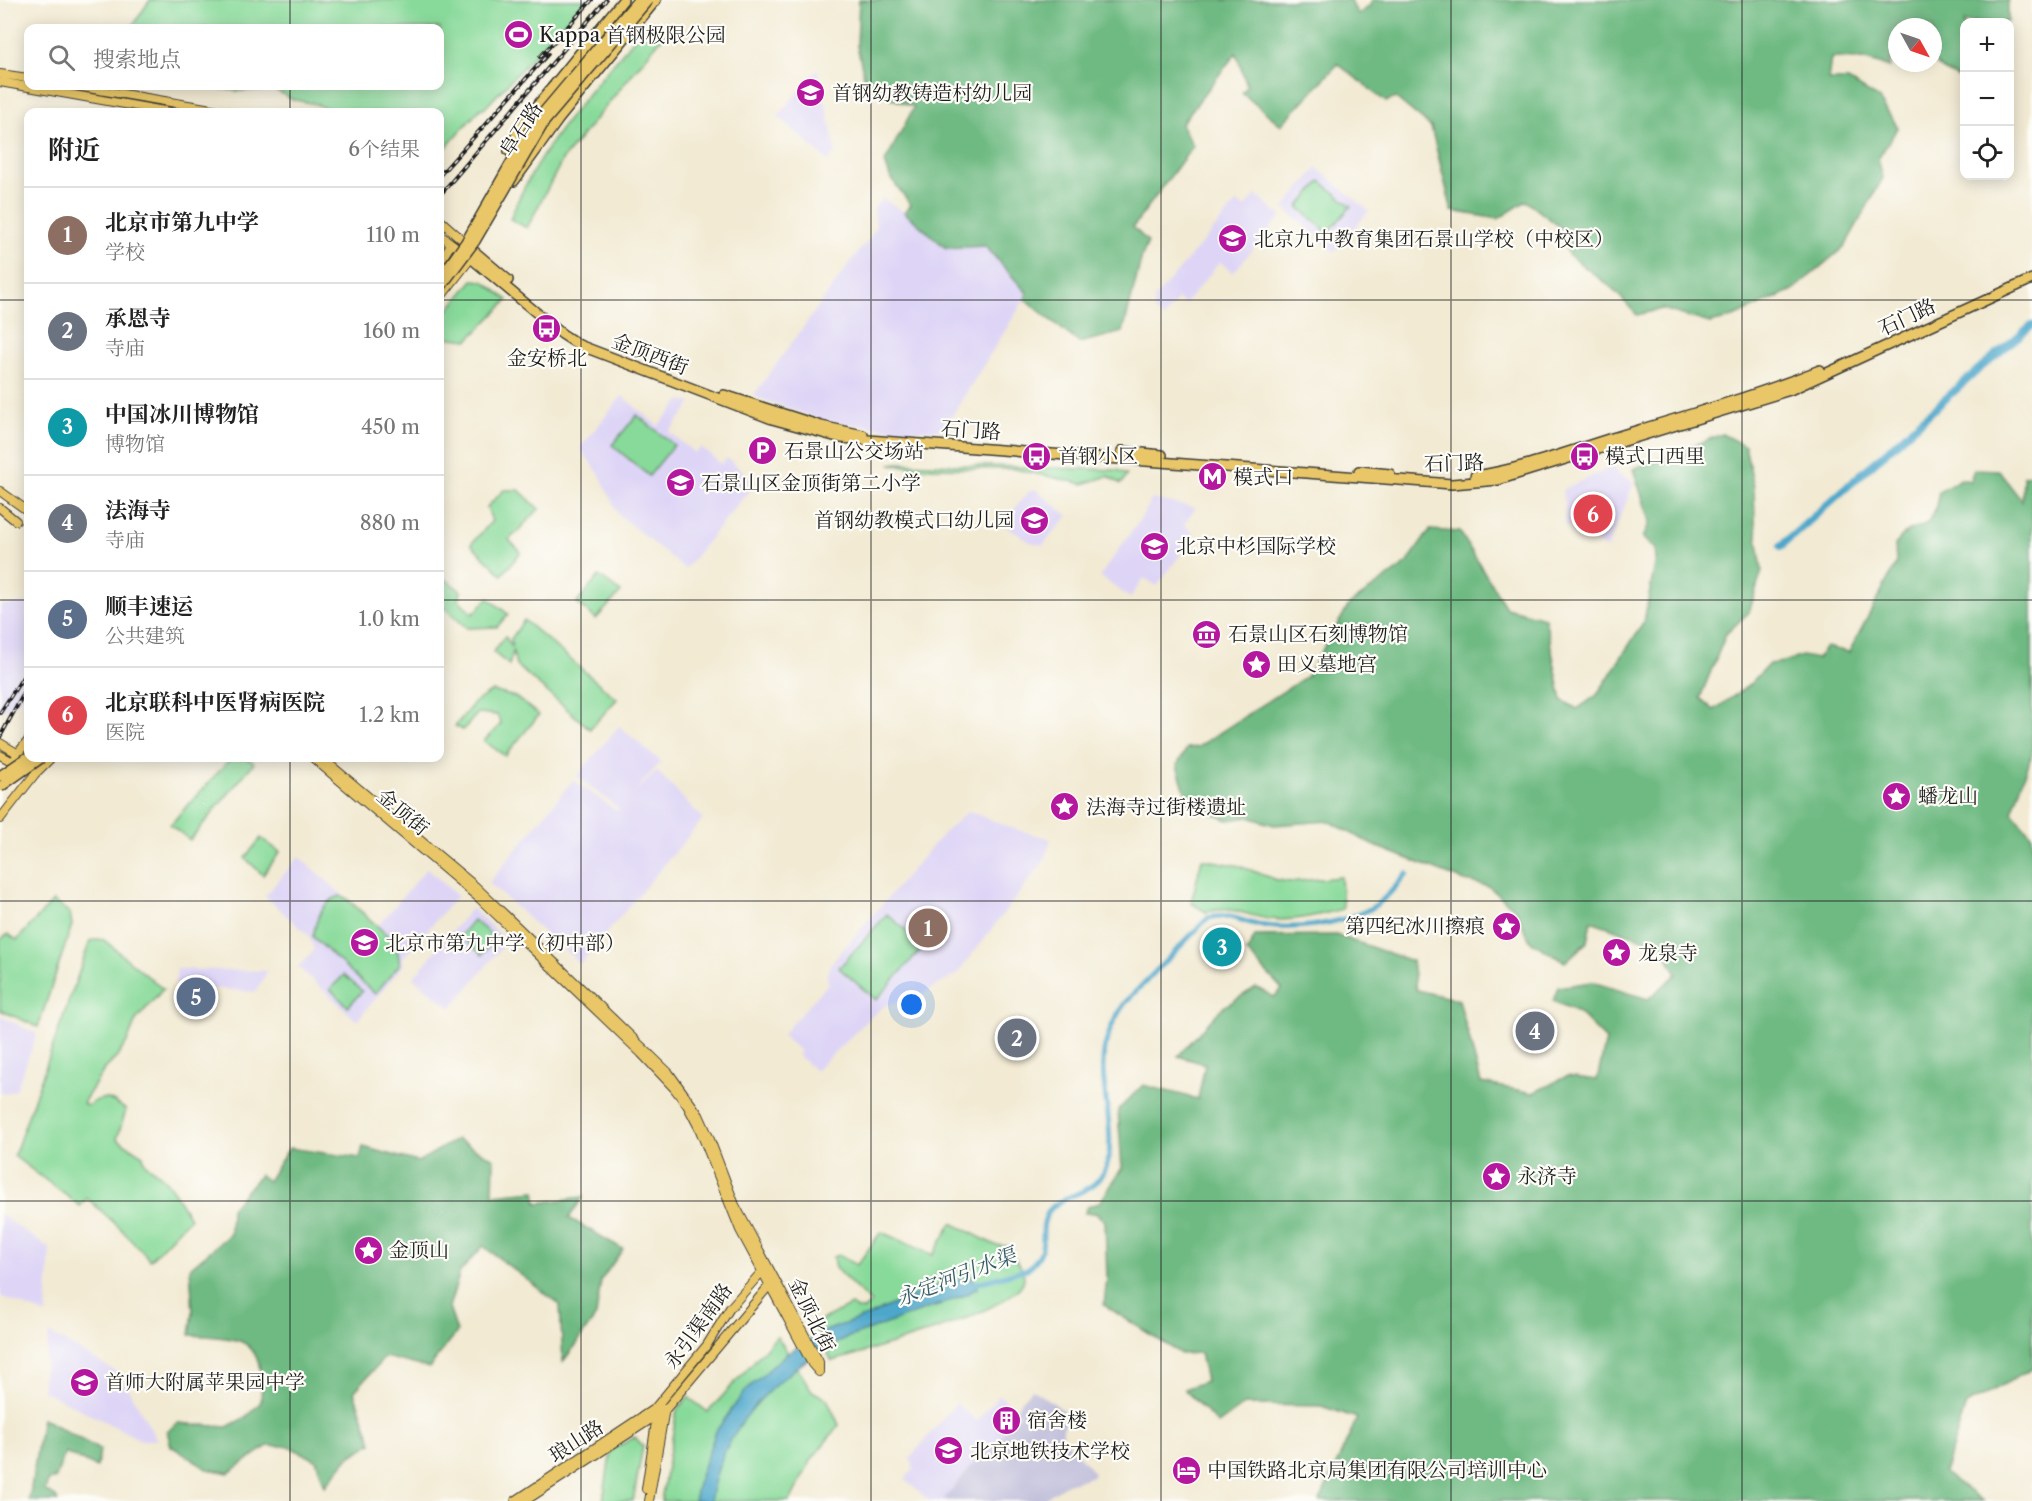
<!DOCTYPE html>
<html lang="zh">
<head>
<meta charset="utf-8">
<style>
	body { margin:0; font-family:"Libre Caslon Text","Noto Serif SC",serif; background:#f6f6f6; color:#222 }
	.controls { position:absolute; right:18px; top:18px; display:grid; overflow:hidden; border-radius:12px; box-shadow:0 3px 15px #0003 }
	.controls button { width:54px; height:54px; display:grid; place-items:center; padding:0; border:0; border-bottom:2px solid #e0e0e0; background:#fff; color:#222; font:30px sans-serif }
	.compass { position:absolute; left:1888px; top:18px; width:54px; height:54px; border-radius:50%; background:#fff; box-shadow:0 3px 15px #0003; rotate:130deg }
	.you { position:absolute; left:912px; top:1005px; width:21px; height:21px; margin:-15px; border:4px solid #fff; border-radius:50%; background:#1a73e8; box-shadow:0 0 0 9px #1a73e833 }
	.badge { display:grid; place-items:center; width:39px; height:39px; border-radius:50%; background:#0f766e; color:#fff; font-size:20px; font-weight:700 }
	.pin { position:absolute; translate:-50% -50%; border:3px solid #fff; box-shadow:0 2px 6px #0006 }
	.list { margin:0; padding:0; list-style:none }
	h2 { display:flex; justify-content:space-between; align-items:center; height:78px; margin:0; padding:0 24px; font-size:26px }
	h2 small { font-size:20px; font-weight:400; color:#767676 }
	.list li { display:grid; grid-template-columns:39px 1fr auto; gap:18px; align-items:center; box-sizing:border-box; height:96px; padding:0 24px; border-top:2px solid #e0e0e0 }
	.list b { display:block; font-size:22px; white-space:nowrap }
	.list p { margin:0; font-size:20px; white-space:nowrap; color:#767676 }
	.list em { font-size:20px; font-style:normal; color:#767676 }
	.icon { flex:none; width:33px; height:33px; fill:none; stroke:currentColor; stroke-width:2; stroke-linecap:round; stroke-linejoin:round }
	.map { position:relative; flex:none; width:2032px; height:1501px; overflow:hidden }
	.search { position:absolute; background:#fff; box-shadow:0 3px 15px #0003; left:24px; top:24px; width:420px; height:66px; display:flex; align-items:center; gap:15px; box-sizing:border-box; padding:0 21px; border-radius:12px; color:#767676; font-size:22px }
	.panel { position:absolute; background:#fff; box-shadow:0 3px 15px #0003; left:24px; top:108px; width:420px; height:654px; border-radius:12px }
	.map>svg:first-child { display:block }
</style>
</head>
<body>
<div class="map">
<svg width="2032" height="1501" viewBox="0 0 2032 1501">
	<rect width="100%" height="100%" fill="#fdfcf7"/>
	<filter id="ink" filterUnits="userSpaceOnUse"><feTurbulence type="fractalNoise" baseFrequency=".0167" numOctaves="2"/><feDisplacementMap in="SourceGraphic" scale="12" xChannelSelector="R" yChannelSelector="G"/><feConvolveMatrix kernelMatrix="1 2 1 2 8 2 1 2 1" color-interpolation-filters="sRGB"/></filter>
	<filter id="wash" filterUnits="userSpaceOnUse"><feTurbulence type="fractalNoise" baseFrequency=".008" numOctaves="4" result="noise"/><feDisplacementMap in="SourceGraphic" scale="24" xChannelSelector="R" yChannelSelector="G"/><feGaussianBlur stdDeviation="1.35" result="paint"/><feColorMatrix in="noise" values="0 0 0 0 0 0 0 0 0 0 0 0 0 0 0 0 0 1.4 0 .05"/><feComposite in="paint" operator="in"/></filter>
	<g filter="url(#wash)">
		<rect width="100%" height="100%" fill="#f2ead3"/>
		<path fill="#ded5f6" d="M818,69L836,152L828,161L778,116Z
			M1317,168L1369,211L1334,252L1284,208Z
			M1256,195L1281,216L1233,273L1220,262L1185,304L1178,299L1164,318L1154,311V299L1237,202L1245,208Z
			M882,198L904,212L945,248L985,246L1027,293L1025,299L943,430H897L825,421L753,396L858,252L870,239L876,226L874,208Z
			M622,396L658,426L681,400L692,403L669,432L695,453L701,447L721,464L727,458L756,482L685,569L618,514L600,475L580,448Z
			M1614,466L1618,473L1634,483L1607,549L1564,525L1565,502L1562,490Z
			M1035,489L1068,516L1043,545L1030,542L1002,524L1028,492Z
			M1152,499L1196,508L1184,524L1195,535L1157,586L1144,578L1130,598L1100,576L1144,514Z
			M28,603V680L23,698L0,712V605Z
			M619,726L661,762L630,797L657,771L703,819L580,964L489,883L573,780L617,811L619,809L577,776Z
			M968,811L1014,829L1051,839L1044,861L956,975L911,1000L886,1005L873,1015L815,1071L797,1054L800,1051L782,1035L828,984L827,974L830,965L942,835Z
			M299,857L378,926L427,868L457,896L402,959L404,964L357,1021L298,967L314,950L309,936L265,896Z
			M473,909L507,941L451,1008L413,978L470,910Z
			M177,969L267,971L256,992L175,985Z
			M0,1016L37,1034L16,1090L5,1094L0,1092Z
			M0,1214L50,1249L46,1315L0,1296Z
			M49,1333L120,1374L157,1440H141L42,1390Z
			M999,1395L1020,1413L992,1447L989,1445L942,1501H930L905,1480L914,1468L910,1458L956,1403L977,1421Z"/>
		<path fill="#c3c1dc" d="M1031,1389L1055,1404L1069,1415L1063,1428V1437L1094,1473L1093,1476L1067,1484L1041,1501H942L989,1445L992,1446L1020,1414L1015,1409Z"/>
		<path fill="#88da9a" stroke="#527b5b" stroke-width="1.5" d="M150,0H586L484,109L481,108L440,154V112H351L342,109L335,112L316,104L291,99L274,89L238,91L203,86H440V28H131Z
			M654,25L664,35L563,159L527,228L510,219C539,145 595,86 645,26Z
			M1321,181L1351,206L1328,233L1298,207Z
			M473,280L483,281L508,300L468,340L443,337L440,340V320Z
			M637,415L674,445L649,476L612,445Z
			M898,463L1118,470L1127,475L1121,484L1108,476L1083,484L1015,469L920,468L890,464Z
			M504,490H519L539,509L509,540L521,552L502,575L471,544L492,521L487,507Z
			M440,575L461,591L459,600L473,614L488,598L508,614L497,627L467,628L440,604Z
			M599,576L621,592L596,619L577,603Z
			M524,620L617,699L590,729L516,665L513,652L509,665L493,652L505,636L512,647L511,639Z
			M492,691L515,697L539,715L505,756L484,741L501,724L497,715L478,713L463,730L455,726L474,703Z
			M231,758H247L254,763L190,840L170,825Z
			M261,838L280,852L263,875L245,858Z
			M1202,859L1240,866L1277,880L1290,882L1341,877L1343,909C1318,915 1295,922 1270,919C1243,916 1237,905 1206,912L1191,903Z
			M340,896L346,898L396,943L400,964L375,994L313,937C316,920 321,902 340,896Z
			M53,901L70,913L72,925L38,1027L0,1010V940L8,934L17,940Z
			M887,914L924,946L876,1000L839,968Z
			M473,920L496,938L482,955L460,936Z
			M97,939L104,940L163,989L136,1020L127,1042L117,1057L104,1070L83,1103L87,1106C103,1093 112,1099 126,1110L117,1139L143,1155C144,1168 152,1167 160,1175C172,1186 181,1204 190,1218L150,1260L120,1228L87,1198L80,1206L14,1156L90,941Z
			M344,975L362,991L348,1007L330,989Z
			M952,1223L995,1245L1006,1246C1012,1255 1024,1267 1024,1278C1023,1310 862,1353 832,1361L813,1324L851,1305L857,1309L864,1310L871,1303L835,1268L833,1257L838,1255L857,1265L881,1232L933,1255Z
			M777,1336L812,1391L827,1399L839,1425L812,1459L790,1501H661L677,1410L688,1397L708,1412Z
			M635,1437L643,1446L633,1501H603L611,1450Z"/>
		<path fill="#6eba82" stroke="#456b4f" stroke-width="1.5" d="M859,0H1350L1358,14L1369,7L1372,0H2008V22H1964V80C1928,64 1933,65 1933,27H1897V49H1892L1890,67L1862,59L1831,58L1828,80H1848L1878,98L1898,127L1878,159L1883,178L1845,246L1793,290L1731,318L1710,323L1662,309L1637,315L1613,289L1568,254L1561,228L1526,201L1498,219L1452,211L1431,127L1396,98L1386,102L1338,64L1281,125L1242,93L1247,86L1236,53L1181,124L1193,146L1133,227L1148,242L1142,256L1123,332L1079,343L1025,299L1027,293L985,246L946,248L904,212L911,205L890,177L885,162L914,107L867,89L857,46Z
			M1722,434L1745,446L1754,487L1755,521L1762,571L1749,612L1726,634L1700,698L1714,710L1749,685L1769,664L1784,662L1802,656L1817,659L1826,647L1849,652L1896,564L1895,545L1908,530C1933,528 1935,512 1939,492L1961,479L1970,481L1974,469L1998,470L2022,501L2023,476L2032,475V754L2012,812L2032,836V1369L1966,1405L1944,1473L1983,1501H1320L1357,1418L1321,1406L1244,1405L1218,1424L1184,1389L1206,1381L1200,1353L1181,1354L1104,1305L1107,1278L1105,1221L1095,1213H1085L1086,1208L1101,1201L1122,1168L1118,1110L1143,1085L1198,1099L1205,1064L1178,1056L1222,1008L1256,987L1274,997L1282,989L1247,952L1255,936L1336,935L1412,961L1416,990L1459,1000L1481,1083L1533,1093L1567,1076L1597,1080L1606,1040L1578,1012L1553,1001L1558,987L1592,982L1648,999L1677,974L1660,945L1591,921L1587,942L1565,962L1530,941L1515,909L1488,886L1465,881L1373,845L1329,821L1274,825L1248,817L1228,820L1189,805L1177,765L1187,748L1198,747L1307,676L1349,605L1407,563L1430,530L1460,532L1506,608L1545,618L1562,700L1577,709L1597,695L1644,622L1656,559L1655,548L1643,538L1650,521L1633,469Z
			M457,1139L494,1159L493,1195L535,1191L537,1203L583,1197L569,1218L623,1249L601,1280L596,1316L563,1362L560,1305L483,1246L460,1272L449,1307L457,1332L429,1368L385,1357L354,1392L372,1443L348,1458L325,1486L316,1460L288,1446H268L229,1473L207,1469L171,1446L167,1431L178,1423L227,1427L246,1417L261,1402C262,1382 263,1352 242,1342C232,1337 202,1336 190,1335L193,1312L190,1268L230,1234L231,1208L260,1175L268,1181L289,1148L360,1158L363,1147L418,1162Z
			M42,1418L100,1450L97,1467L65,1453L55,1479L48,1480L45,1491L56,1497L58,1501H29Z"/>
		<path fill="#4ea7cb" stroke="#356274" stroke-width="1.5" d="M972,1276L977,1288L966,1295L844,1339C800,1359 754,1398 731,1440C720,1458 714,1480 710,1501H694L699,1479L716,1431L745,1391L786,1354L822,1332L870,1315L900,1301L947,1282Z"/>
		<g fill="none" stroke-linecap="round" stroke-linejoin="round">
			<path stroke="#4ea7cb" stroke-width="5" d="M971,1285L1027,1269C1054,1249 1035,1231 1049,1211C1061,1194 1091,1196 1104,1172C1118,1147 1102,1092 1103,1063C1103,1044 1113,1019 1125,1003C1132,994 1142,986 1150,977C1170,957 1189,937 1208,918C1235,912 1242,924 1266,926C1298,930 1337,924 1366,911C1383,903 1395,887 1407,874"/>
			<path stroke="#4ea7cb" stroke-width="8" d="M1781,546L1979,369L2032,325"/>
		</g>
	</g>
	<g filter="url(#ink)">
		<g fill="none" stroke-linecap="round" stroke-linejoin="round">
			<defs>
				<path id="major" d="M0,74L28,78
					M0,82L170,112
					M76,86L229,112
					M440,220L468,245
					M440,235L464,253
					M440,262L451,244
					M440,298L471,258
					M0,491L25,509
					M0,508L16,521
					M0,743L22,756
					M0,755L15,763
					M313,758L480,899L641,1053L674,1088L687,1105L699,1128L740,1230L812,1364L819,1372
					M322,758L475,886L669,1073L699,1115L709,1137L735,1205L819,1362V1372
					M9,770L18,753L28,741
					M0,819L35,774L51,758
					M646,1489L657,1415
					M515,1501L655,1408L707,1345L730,1308L765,1268
					M525,1501L665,1410L773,1281
					M649,1501L664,1414L665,1410L663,1409"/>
				<path id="highway" d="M509,151L520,127L623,0
					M514,181L558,120L656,0
					M475,252L508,280
					M471,258L562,334L579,345L772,419L841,438L1452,484L1498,480L1520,473L1790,390L2032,279
					M724,395L821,426L863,435
					M1122,451L1162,455
					M1359,471L1390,474
					M1475,476C1522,469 1567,452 1612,438C1682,417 1752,397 1820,370"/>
			</defs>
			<use href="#major" stroke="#3c3b37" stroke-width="10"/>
			<use href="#highway" stroke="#3c3b37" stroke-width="12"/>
			<use href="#major" stroke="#e9c769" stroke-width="8"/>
			<use href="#highway" stroke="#e9c769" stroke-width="9"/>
			<defs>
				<path id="rail" d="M540,57L592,0
					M440,175L548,54
					M440,195L606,0
					M0,713L28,669
					M0,737L28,686"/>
			</defs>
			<use href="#rail" stroke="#1c1c1c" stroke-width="4"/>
			<use href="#rail" stroke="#fdfcf7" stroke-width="1.5" stroke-dasharray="4.5" stroke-linecap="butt"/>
			<defs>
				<path id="highway-bridge" d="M440,278L466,242L521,145L537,120L638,0
					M440,288L475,241L545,121L648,0
					M0,776L28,757
					M0,787L41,758"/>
			</defs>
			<use href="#highway-bridge" stroke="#3c3b37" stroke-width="12" stroke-linecap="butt"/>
			<use href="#highway-bridge" stroke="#e9c769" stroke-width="9"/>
		</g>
	</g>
	<path fill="none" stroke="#1c1c1c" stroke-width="1.5" stroke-opacity="0.55" d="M290,0V28M581,0V1501M871,0V1501M1161,0V1501M1451,0V1501M1742,0V1501M290,86V112M0,300H28M440,300H2032M0,600H28M440,600H2032M290,758V1501M0,901H2032M0,1201H2032"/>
	<defs>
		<symbol id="stadium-disc" viewBox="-11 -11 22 22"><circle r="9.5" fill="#b5179e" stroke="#fdfcf7"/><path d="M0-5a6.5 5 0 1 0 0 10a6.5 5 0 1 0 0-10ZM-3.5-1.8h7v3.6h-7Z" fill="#fff"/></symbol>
		<symbol id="school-disc" viewBox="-11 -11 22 22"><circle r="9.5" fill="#b5179e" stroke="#fdfcf7"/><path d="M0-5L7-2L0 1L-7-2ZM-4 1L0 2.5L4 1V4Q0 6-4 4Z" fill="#fff"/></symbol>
		<symbol id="bus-disc" viewBox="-11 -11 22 22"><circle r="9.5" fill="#b5179e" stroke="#fdfcf7"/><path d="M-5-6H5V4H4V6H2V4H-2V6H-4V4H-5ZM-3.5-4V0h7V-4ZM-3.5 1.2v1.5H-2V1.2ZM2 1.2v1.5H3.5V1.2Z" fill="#fff"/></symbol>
		<symbol id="parking-disc" viewBox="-11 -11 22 22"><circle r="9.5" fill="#b5179e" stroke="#fdfcf7"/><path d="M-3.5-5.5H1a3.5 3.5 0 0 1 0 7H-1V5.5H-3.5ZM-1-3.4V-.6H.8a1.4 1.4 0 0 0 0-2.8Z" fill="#fff"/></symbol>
		<symbol id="metro-disc" viewBox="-11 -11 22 22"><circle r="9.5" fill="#b5179e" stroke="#fdfcf7"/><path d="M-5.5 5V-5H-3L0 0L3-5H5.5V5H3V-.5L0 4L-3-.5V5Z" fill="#fff"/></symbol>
		<symbol id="museum-disc" viewBox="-11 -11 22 22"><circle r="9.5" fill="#b5179e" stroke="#fdfcf7"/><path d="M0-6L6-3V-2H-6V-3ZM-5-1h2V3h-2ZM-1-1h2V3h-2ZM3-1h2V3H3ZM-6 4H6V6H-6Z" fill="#fff"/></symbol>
		<symbol id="sight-disc" viewBox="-11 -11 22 22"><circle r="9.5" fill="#b5179e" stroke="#fdfcf7"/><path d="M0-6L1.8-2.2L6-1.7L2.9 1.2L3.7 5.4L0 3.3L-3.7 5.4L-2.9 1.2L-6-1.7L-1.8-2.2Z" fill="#fff"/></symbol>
		<symbol id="building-disc" viewBox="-11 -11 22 22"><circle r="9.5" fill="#b5179e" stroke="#fdfcf7"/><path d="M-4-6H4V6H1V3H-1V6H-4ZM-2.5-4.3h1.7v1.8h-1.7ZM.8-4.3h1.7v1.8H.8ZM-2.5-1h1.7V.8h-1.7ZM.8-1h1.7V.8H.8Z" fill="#fff"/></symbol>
		<symbol id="hotel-disc" viewBox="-11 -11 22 22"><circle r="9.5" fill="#b5179e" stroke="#fdfcf7"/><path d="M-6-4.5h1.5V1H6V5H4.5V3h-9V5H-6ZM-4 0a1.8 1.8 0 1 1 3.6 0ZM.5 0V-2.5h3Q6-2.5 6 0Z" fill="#fff"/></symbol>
	</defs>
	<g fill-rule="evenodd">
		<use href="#stadium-disc" x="502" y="18" width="33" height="33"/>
		<use href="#school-disc" x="794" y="76" width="33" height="33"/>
		<use href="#school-disc" x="1216" y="222" width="33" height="33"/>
		<use href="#bus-disc" x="530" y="312" width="33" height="33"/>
		<use href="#parking-disc" x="746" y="434" width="33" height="33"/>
		<use href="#bus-disc" x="1020" y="440" width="33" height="33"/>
		<use href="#bus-disc" x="1568" y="440" width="33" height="33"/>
		<use href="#metro-disc" x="1196" y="460" width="33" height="33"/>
		<use href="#school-disc" x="664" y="466" width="33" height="33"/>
		<use href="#school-disc" x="1018" y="504" width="33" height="33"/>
		<use href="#school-disc" x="1138" y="530" width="33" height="33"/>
		<use href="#museum-disc" x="1190" y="618" width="33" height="33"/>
		<use href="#sight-disc" x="1240" y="648" width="33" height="33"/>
		<use href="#sight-disc" x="1880" y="780" width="33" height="33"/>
		<use href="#sight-disc" x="1048" y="790" width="33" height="33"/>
		<use href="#sight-disc" x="1490" y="910" width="33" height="33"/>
		<use href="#school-disc" x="348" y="926" width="33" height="33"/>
		<use href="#sight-disc" x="1600" y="936" width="33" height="33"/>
		<use href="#sight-disc" x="1480" y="1160" width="33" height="33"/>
		<use href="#sight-disc" x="352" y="1234" width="33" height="33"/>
		<use href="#school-disc" x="68" y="1366" width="33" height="33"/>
		<use href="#building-disc" x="990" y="1404" width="33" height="33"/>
		<use href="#school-disc" x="932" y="1434" width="33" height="33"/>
		<use href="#hotel-disc" x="1170" y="1454" width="33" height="33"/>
	</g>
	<g text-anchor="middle" stroke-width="4.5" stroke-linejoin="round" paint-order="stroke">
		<g font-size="20" fill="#1c1c1c" stroke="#fdfcf7" text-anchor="start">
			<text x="539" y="42">Kappa 首钢极限公园</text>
			<text x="832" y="100">首钢幼教铸造村幼儿园</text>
			<text x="1254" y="246">北京九中教育集团石景山学校（中校区）</text>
			<text x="547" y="365" text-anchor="middle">金安桥北</text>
			<text x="784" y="458">石景山公交场站</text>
			<text x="1058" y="463">首钢小区</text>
			<text x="1605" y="463">模式口西里</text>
			<text x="1233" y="484">模式口</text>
			<text x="701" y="490">石景山区金顶街第二小学</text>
			<text x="1014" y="527" text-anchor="end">首钢幼教模式口幼儿园</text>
			<text x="1176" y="553">北京中杉国际学校</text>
			<text x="1228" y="641">石景山区石刻博物馆</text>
			<text x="1277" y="671">田义墓地宫</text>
			<text x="1918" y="803">蟠龙山</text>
			<text x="1086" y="814">法海寺过街楼遗址</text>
			<text x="1485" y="933" text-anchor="end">第四纪冰川擦痕</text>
			<text x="385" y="950">北京市第九中学（初中部）</text>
			<text x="1638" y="960">龙泉寺</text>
			<text x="1517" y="1183">永济寺</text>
			<text x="389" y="1257">金顶山</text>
			<text x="105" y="1389">首师大附属苹果园中学</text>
			<text x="1027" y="1427">宿舍楼</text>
			<text x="970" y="1458">北京地铁技术学校</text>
			<text x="1207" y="1477">中国铁路北京局集团有限公司培训中心</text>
		</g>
		<g font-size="20" fill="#1c1c1c" stroke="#fdfcf7">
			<text transform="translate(521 129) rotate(-57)" y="7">阜石路</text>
			<text transform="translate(1907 317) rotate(-25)" y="7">石门路</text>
			<text transform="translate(650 354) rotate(21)" y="7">金顶西街</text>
			<text transform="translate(971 430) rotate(4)" y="7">石门路</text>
			<text transform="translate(1454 463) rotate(-2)" y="7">石门路</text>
			<text transform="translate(403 812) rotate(40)" y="7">金顶街</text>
			<text transform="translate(812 1315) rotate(64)" y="7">金顶北街</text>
			<text transform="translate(698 1326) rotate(-54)" y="7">永引渠南路</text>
			<text transform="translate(576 1441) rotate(-33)" y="7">琅山路</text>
		</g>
		<g font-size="21" font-style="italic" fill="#325b6b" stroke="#fdfcf7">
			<text transform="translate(956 1277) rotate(-21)" y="7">永定河引水渠</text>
		</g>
	</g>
</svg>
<div class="controls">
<button>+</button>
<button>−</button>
<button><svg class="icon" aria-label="locate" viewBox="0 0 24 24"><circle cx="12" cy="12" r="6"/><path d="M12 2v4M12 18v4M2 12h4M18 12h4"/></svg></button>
</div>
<svg class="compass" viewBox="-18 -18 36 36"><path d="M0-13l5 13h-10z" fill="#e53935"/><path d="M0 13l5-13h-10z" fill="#767676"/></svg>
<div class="you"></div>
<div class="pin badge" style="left:928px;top:928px;background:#8d6e63">1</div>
<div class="pin badge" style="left:1017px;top:1038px;background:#6b7280">2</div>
<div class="pin badge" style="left:1222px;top:947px;background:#0f9aa8">3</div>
<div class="pin badge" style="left:1535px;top:1031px;background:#6b7280">4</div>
<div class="pin badge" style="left:196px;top:997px;background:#5c6f8a">5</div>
<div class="pin badge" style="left:1593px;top:514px;background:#e0444e">6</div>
<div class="search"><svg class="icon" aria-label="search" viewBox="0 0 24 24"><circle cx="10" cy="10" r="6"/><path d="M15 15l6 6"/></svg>搜索地点</div>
<section class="panel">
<h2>附近<small>6个结果</small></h2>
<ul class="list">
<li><span class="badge" style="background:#8d6e63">1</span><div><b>北京市第九中学</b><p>学校</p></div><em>110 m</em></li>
<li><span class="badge" style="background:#6b7280">2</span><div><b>承恩寺</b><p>寺庙</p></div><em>160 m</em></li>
<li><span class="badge" style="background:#0f9aa8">3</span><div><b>中国冰川博物馆</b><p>博物馆</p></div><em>450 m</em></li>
<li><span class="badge" style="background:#6b7280">4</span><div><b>法海寺</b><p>寺庙</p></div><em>880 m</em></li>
<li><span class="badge" style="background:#5c6f8a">5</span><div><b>顺丰速运</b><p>公共建筑</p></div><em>1.0 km</em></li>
<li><span class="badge" style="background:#e0444e">6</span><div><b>北京联科中医肾病医院</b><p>医院</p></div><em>1.2 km</em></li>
</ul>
</section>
</div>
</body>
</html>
